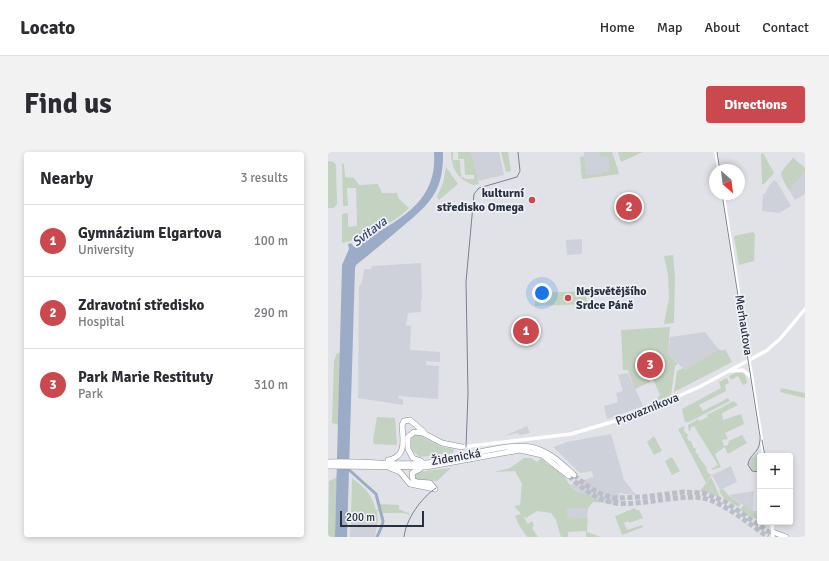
<!DOCTYPE html>
<html lang="en">
<head>
<meta charset="utf-8">
<style>
	body { margin:0; font-family:Signika,sans-serif; background:#f2f2f3; color:#2b2b33 }
	.controls { position:absolute; right:12px; bottom:12px; display:grid; overflow:hidden; border-radius:4px; box-shadow:0 2px 6px #0003 }
	.controls button { width:36px; height:36px; display:grid; place-items:center; padding:0; border:0; border-bottom:1px solid #e1e1e2; background:#fff; color:#2b2b33; font:20px sans-serif }
	.compass { position:absolute; left:381px; top:12px; width:36px; height:36px; border-radius:50%; background:#fff; box-shadow:0 2px 6px #0003; rotate:152deg }
	.scale { position:absolute; left:12px; bottom:10px; width:84px; box-sizing:border-box; padding-left:4px; border:2px solid #292f3f; border-top:0; font-size:11px; line-height:14px; white-space:nowrap; color:#292f3f; -webkit-text-stroke:3px #eff1f6; paint-order:stroke }
	.you { position:absolute; left:214px; top:141px; width:14px; height:14px; margin:-10px; border:3px solid #fff; border-radius:50%; background:#1a73e8; box-shadow:0 0 0 6px #1a73e833 }
	.badge { display:grid; place-items:center; width:26px; height:26px; border-radius:50%; background:#c9494f; color:#fff; font-size:13px; font-weight:700 }
	.pin { position:absolute; translate:-50% -50%; border:2px solid #fff; box-shadow:0 1px 4px #0006 }
	.list { margin:0; padding:0; list-style:none }
	h2 { display:flex; justify-content:space-between; align-items:center; height:52px; margin:0; padding:0 16px; font-size:17px }
	h2 small { font-size:13px; font-weight:400; color:#7c7c81 }
	.list li { display:grid; grid-template-columns:26px 1fr auto; gap:12px; align-items:center; box-sizing:border-box; height:72px; padding:0 16px; border-top:1px solid #e1e1e2 }
	.list b { display:block; font-size:15px; white-space:nowrap }
	.list p { margin:0; font-size:13px; white-space:nowrap; color:#7c7c81 }
	.list em { font-size:13px; font-style:normal; color:#7c7c81 }
	.map { position:relative; flex:none; width:477px; height:385px; overflow:hidden; border-radius:4px }
	header { display:flex; align-items:center; gap:24px; box-sizing:border-box; height:56px; padding:0 20px; background:#fff; border-bottom:1px solid #e1e1e2 }
	header strong { font-size:19px }
	nav { display:flex; gap:22px; margin-inline-start:auto; font-size:14px }
	.intro { display:flex; align-items:center; justify-content:space-between; box-sizing:border-box; height:96px; padding:0 24px }
	h1 { margin:0; font-size:28px }
	.button { padding:10px 18px; border-radius:4px; background:#c9494f; color:#fff; font-size:14px; font-weight:700 }
	main { display:flex; gap:24px; padding:0 24px }
	aside { flex:1; background:#fff; border-radius:4px; box-shadow:0 2px 6px #0003 }
	.map>svg:first-child { display:block }
</style>
</head>
<body>
<header>
<strong>Locato</strong>
<nav><a>Home</a><a>Map</a><a>About</a><a>Contact</a></nav>
</header>
<div class="intro"><h1>Find us</h1><a class="button">Directions</a></div>
<main>
<aside>
<h2>Nearby<small>3 results</small></h2>
<ul class="list">
<li><span class="badge">1</span><div><b>Gymnázium Elgartova</b><p>University</p></div><em>100 m</em></li>
<li><span class="badge">2</span><div><b>Zdravotní středisko</b><p>Hospital</p></div><em>290 m</em></li>
<li><span class="badge">3</span><div><b>Park Marie Restituty</b><p>Park</p></div><em>310 m</em></li>
</ul>
</aside>
<div class="map">
<svg width="477" height="385" viewBox="0 0 477 385">
	<rect width="100%" height="100%" fill="#e0e2e8"/>
	<path fill="#ced1da" d="M143,0H171L176,23L150,29Z
		M256,0H284L291,21L254,27L252,5L256,4Z
		M465,6L477,16V42L467,48L453,24V20Z
		M446,28L449,30L463,54L451,61L434,59L435,42H437L440,35Z
		M254,87V102L239,103L238,88Z
		M93,111L94,147H93V160L80,161L78,173L83,174L82,198L112,200V210L98,209V213L111,214L110,247L70,244V246L75,247V253L30,246L31,135L34,130L36,117H43L44,114Z
		M377,180L392,199L357,218L340,202L342,185Z
		M300,221L315,254L279,267L276,254L290,250L288,241L295,239L290,223Z
		M199,274L202,281L192,283L189,281L174,285Z
		M283,282L296,328L308,343L291,341L290,354L255,343L243,335L242,333L265,325L264,319L253,321L251,320L225,295L239,290Z
		M403,314L409,330L392,338L384,323Z
		M426,339L425,359H429V353L432,352V365L401,343Z
		M239,356H260L259,366L239,365Z
		M23,367L50,368L47,385H22Z"/>
	<path fill="#c4d2c1" d="M123,0H125V8H132L133,25H136L137,27H146V23H137L136,7H130V0H143L151,32L145,33C130,27 123,17 123,0Z
		M173,0H180L183,19L178,20Z
		M276,0H284L291,22L254,27L252,5H256L258,23L275,22V20H281V5L272,4L271,1Z
		M290,0H315L293,10Z
		M435,1L446,21L436,32H434L433,2Z
		M465,6L477,16V19L461,38C450,21 453,20 465,6Z
		M0,9L6,10L8,13L9,52L6,56H0Z
		M14,11L16,12L17,25L26,26L31,33L50,32L54,41H69L71,47L81,56C66,71 35,87 14,91V62L20,61V75L29,74L28,36H19L20,54H15Z
		M118,15L130,32L111,48L109,45L115,31Z
		M425,80L427,82L426,109L411,113L406,84Z
		M345,103L347,125L346,171L336,172L341,146L340,123L336,104Z
		M258,139L259,152L207,154V141Z
		M342,175L340,202L350,212L347,214L343,243L326,251L332,243L321,218H317L322,230L307,237L300,218H295L293,178Z
		M392,197L394,199L397,197L404,210L346,240L349,219L355,216L357,218Z
		M9,201H13L11,273L4,271L6,209Z
		M409,220L417,222L419,231L415,233L410,224L403,228L401,224Z
		M399,226L401,231L397,233L398,239L371,253L375,259L400,246L402,249L361,270H357L354,257L393,236L391,230Z
		M453,236L477,241V246L452,240Z
		M406,249L410,253L394,261L395,268L413,262L416,272L397,281L400,287L394,288L396,294L400,293L401,289L414,283L419,291L400,302L397,295L387,302L393,315L384,318L383,317L390,313L366,274L362,276L363,278L361,279L360,273L370,267L371,269L380,265L379,263Z
		M49,265L67,266L69,293L46,292L45,288Z
		M356,274L357,277L355,278L360,283L359,285L361,289H363L364,291V294L365,293V296H367L368,298L367,300L371,303L370,304L379,316L378,317L381,322H384L378,331L350,277Z
		M89,282L114,295L126,297L125,301L92,305C84,299 82,296 82,286Z
		M326,284L334,299L326,303L319,290Z
		M429,301H432V306H430L432,319L423,318L421,312L422,307Z
		M344,305L352,319L344,323L337,309Z
		M196,306H203L209,310L213,306L217,308L218,311L234,321L243,335L248,339L279,351L265,350L260,356H239V365L259,366L260,363L259,380L273,385H258V379L240,380V385H233L228,368L223,361L209,359L198,366L195,364L200,372L204,369L206,374L204,376L210,385H199L192,375L187,364L193,362L186,354L192,353L194,332L187,319L166,320L182,316Z
		M123,316L109,329L89,328L86,325L89,320Z
		M9,323L7,385H0L1,329L8,326Z
		M383,325L392,345L372,339Z
		M24,326C38,337 43,341 48,358L52,357L51,352L71,353V357L82,362L81,363L76,361H54L53,358L49,359L50,368L23,367Z
		M395,337L400,343L413,352L410,355L395,345L391,339Z
		M416,353L432,365V368L418,363L412,357Z
		M307,356L308,358H311L315,366L301,371L300,369L296,371L299,378L314,373L315,375L294,383L287,364Z"/>
	<path fill="#9cacc7" d="M106,0H115C116,43 99,54 68,80C55,91 42,102 28,113L27,116L19,385H7L14,113L21,97L20,92L23,91L26,95C64,70 110,55 106,0Z"/>
	<g fill="none" stroke-linecap="round" stroke-linejoin="round">
		<path stroke="#9cacc7" stroke-width="3" d="M19,316L48,342L55,369L54,374L49,385"/>
		<path stroke="#bbbec6" stroke-width="5" stroke-dasharray="5 2.5" stroke-linecap="butt" d="M246,323C258,334 271,343 287,346L315,345L355,340L375,341L396,349L448,385
			M241,324C278,359 293,353 340,347C351,346 363,344 374,346C396,350 421,372 440,385"/>
		<defs>
			<path id="highway" d="M60,308C79,305 75,288 74,273L76,269L82,268L96,280
				M93,309L85,306L80,297V285L86,280L95,281L114,291L134,295
				M0,310C32,308 65,314 98,311C128,308 175,290 203,295C221,299 233,311 246,323
				M0,314L98,315L192,298L214,303L241,324
				M62,316L72,320L82,332L107,337
				M92,317L84,321L85,328L89,330L102,331L107,337
				M445,380L458,385"/>
		</defs>
		<use href="#highway" stroke="#888e9e" stroke-width="6"/>
		<path stroke="#fff" stroke-width="3.5" d="M388,0L391,18
			M395,42L436,304
			M404,219L415,218L424,226
			M134,295L243,282L311,262L373,234L438,199L452,187L477,157
			M444,370L445,385"/>
		<use href="#highway" stroke="#fff" stroke-width="5"/>
		<path stroke="#7a8091" stroke-width="1" d="M389,0L392,18
			M394,42L432,284C433,302 421,301 420,313L424,319L432,320
			M434,288L437,304
			M138,295L140,242L138,130L146,42L151,36L189,25L192,19L190,0
			M76,385C78,367 93,346 108,336"/>
	</g>
	<g fill="#c9494f" stroke="#eff1f6" stroke-width="1.5">
		<circle cx="204" cy="48" r="4"/>
		<circle cx="240" cy="146" r="4"/>
	</g>
	<g text-anchor="middle" stroke-width="3.5" stroke-linejoin="round" paint-order="stroke">
		<g font-size="12" font-weight="bold" fill="#292f3f" stroke="#eff1f6" text-anchor="end">
			<text x="196" y="45">kulturní<tspan x="196" dy="14">středisko Omega</tspan></text>
			<text x="248" y="143" text-anchor="start">Nejsvětějšího<tspan x="248" dy="14">Srdce Páně</tspan></text>
		</g>
		<g font-size="12" fill="#292f3f" stroke="#eff1f6">
			<text transform="translate(416 173) rotate(81)" y="4">Merhautova</text>
			<text transform="translate(319 257) rotate(-22)" y="4">Provazníkova</text>
			<text transform="translate(128 305) rotate(-10)" y="4">Židenická</text>
		</g>
		<g font-size="13" font-style="italic" fill="#354972" stroke="#eff1f6">
			<text transform="translate(41 79) rotate(-37)" y="5">Svitava</text>
		</g>
	</g>
</svg>
<div class="controls">
<button>+</button>
<button>−</button>
</div>
<svg class="compass" viewBox="-18 -18 36 36"><path d="M0-13l5 13h-10z" fill="#e53935"/><path d="M0 13l5-13h-10z" fill="#7c7c81"/></svg>
<div class="scale">200 m</div>
<div class="you"></div>
<div class="pin badge" style="left:198px;top:179px">1</div>
<div class="pin badge" style="left:301px;top:55px">2</div>
<div class="pin badge" style="left:322px;top:213px">3</div>
</div>
</main>
</body>
</html>
